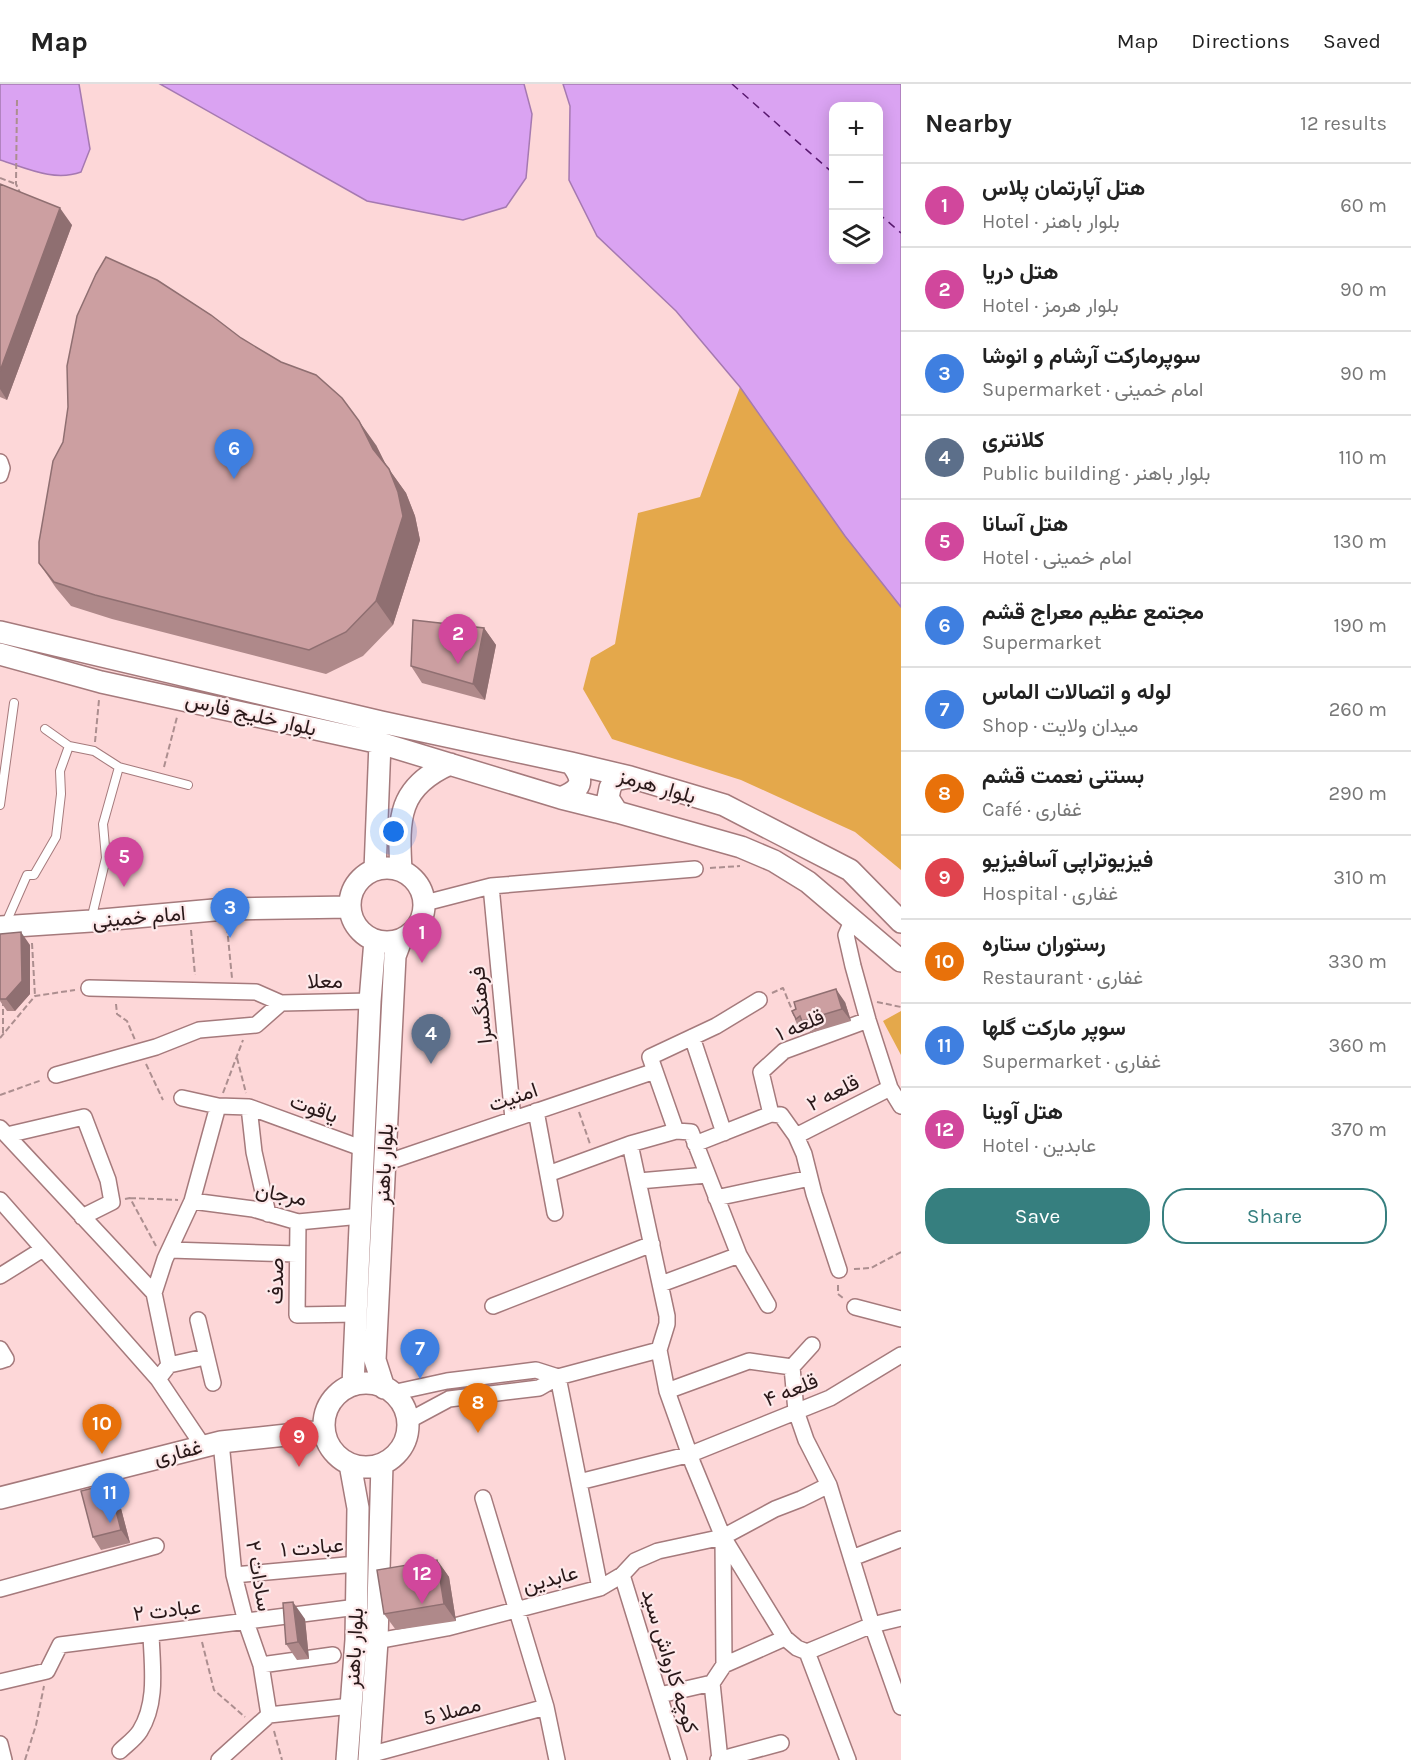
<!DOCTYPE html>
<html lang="en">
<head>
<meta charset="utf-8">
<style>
	body { margin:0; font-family:Karla,Vazirmatn,sans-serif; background:#f6f6f6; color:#222 }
	.controls { position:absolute; right:18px; top:18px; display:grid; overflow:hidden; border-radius:12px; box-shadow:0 3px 15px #0003 }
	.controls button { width:54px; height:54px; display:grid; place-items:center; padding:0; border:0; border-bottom:2px solid #e0e0e0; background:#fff; color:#222; font:30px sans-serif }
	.you { position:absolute; left:394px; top:748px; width:21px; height:21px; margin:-15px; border:4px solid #fff; border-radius:50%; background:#1a73e8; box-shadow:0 0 0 9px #1a73e833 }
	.badge { display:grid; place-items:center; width:39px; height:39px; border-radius:50%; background:#367f7f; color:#fff; font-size:20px; font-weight:700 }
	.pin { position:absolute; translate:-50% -50px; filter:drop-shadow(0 2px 3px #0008) }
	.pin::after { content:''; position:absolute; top:32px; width:21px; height:18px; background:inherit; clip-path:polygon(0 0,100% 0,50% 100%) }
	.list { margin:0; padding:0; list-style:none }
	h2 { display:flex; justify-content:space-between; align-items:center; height:78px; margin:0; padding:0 24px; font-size:26px }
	h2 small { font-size:20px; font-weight:400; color:#767676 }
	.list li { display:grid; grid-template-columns:39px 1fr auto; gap:18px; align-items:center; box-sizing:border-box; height:84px; padding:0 24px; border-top:2px solid #e0e0e0 }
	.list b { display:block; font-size:22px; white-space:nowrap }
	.list p { margin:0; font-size:20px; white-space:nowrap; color:#767676 }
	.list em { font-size:20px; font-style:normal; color:#767676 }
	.actions { display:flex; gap:12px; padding:18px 24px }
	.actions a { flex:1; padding:14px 0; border:2px solid #367f7f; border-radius:24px; text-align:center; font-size:21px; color:#367f7f }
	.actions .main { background:#367f7f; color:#fff }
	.icon { flex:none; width:33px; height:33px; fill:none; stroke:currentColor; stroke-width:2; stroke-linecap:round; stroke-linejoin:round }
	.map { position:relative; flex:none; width:901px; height:1676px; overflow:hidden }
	header { display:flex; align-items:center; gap:36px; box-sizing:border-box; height:84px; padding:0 30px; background:#fff; border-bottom:2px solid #e0e0e0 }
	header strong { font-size:28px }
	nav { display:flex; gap:33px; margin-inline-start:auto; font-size:21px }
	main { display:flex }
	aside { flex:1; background:#fff }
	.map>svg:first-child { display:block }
</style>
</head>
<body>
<header>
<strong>Map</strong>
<nav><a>Map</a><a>Directions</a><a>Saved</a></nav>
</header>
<main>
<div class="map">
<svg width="901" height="1676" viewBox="0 0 901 1676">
	<rect width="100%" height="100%" fill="#fdd7d8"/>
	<path fill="#e4a84b" d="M740,303L845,452L901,523V786L855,748L741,696L612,655L583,605L591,574L615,560L638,429L700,413Z
		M901,927V971L883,937Z"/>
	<path fill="#daa3f2" stroke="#a579b1" stroke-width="1.5" fill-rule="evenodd" d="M0,0H79L90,65L81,88C54,98 26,84 0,76Z
		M160,0H524L532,30L526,94L506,123L463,136L367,117Z
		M563,0H901V523L845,452L740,303L676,227L597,152L569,96L570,22ZM834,22H878V176H834Z"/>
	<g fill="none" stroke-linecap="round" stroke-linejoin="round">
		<path stroke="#58186f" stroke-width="1.5" stroke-dasharray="8 6" stroke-linecap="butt" d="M732,0L834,90
			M878,129L901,149"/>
		<defs>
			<path id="lane" d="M45,645L69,662L94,667L119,683L188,701
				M0,721L14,619
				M91,836L106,774L103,740L119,683
				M5,841L27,791H34L56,753L61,710L60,687L69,662"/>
			<path id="street" d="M0,378L2,384L0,391
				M491,802L513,1035
				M425,819L491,802L695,785
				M853,835L846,851L853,882L868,936L890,1004L901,1022
				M89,904L256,908L281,919L370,917
				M692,953L724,1049
				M56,991L156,963L199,946L256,941L281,919
				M182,1014L218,1022L249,1023L364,1065
				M249,1023L254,1068L268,1130
				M536,1027L555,1129
				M771,1030L761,988L784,967L868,936
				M0,1044L154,1209L169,1281L158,1295
				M676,1047L650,973L716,942L759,916
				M7,1051L84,1033L108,1096L112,1118L82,1133
				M796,1052L890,1004
				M695,1060L771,1030L781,1031L796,1052L804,1070L814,1110L839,1186
				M385,1079L655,987
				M548,1090L630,1060
				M639,1097L707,1091
				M716,1114L810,1094
				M0,1116L158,1295L203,1362
				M192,1117L253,1125L298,1138L361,1132
				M298,1138L297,1231L357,1230
				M170,1166L297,1170
				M0,1192L43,1165
				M661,1200L739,1171
				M154,1209L165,1175L192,1117L218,1022
				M768,1221L739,1171L691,1048L676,1047L630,1060L667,1232V1240L659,1266L667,1307L693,1380L723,1453L775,1425L801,1415L829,1401
				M493,1222L652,1160
				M855,1223L901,1235
				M198,1236L213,1299
				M812,1261L792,1283L796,1327L806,1356L829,1401L872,1541L901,1623
				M0,1265L6,1275L0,1277
				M169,1281L205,1273
				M558,1293L600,1504
				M667,1307L749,1277L792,1283
				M392,1309L447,1297L536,1286L558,1293
				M408,1337L449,1315L539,1304L558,1293L659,1266
				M221,1358L234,1491L246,1538L261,1581L269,1631
				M579,1398L691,1370L830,1314L901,1271
				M483,1414L546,1623L557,1676
				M723,1453L785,1554L797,1564L807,1568L848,1676
				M852,1474L901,1455
				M234,1491L357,1480
				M622,1491L679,1676
				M0,1505L156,1462
				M368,1556L377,1557L447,1544L600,1504L622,1491L635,1477L658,1467L723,1453
				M807,1568L872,1541L901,1534
				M261,1581L333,1571
				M724,1581L785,1554
				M0,1598L47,1587L60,1561L357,1523
				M660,1611L712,1599
				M269,1631L351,1622
				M0,1660L4,1676
				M120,1667C126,1661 135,1655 140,1647C158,1618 152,1582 151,1550
				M369,1671L546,1623
				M219,1676L269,1631
				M718,1676L781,1659
				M720,1676L712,1599L724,1581L723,1453"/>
			<path id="secondary" d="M0,548L381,638L571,679L630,693L724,721L850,786L901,838
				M0,570L101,598L380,659L375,786
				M380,659L561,714L617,728L741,763L774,777L808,798L901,877
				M561,714C581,705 586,698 571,679
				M617,728L608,714L610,704L614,696L630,693
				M350 821a37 37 0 1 1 74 0a37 37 0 1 1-74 0Z
				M401,786C398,734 398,703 450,680
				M0,843L91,837L225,825L350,823
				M324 1341a42 42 0 1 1 84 0a42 42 0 1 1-84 0Z
				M353,1301L370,917L375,856
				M384,1304L375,1276L395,872L401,856
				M0,1414L221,1358L324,1347
				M347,1676L356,1556L358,1424L350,1380
				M369,1676L377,1557L382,1380"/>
		</defs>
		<use href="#lane" stroke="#a57a7c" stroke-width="10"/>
		<use href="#street" stroke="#a57a7c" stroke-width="18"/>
		<use href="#secondary" stroke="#a57a7c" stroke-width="24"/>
		<path stroke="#ac8e8f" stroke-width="2" stroke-dasharray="6 3" stroke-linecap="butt" d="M17,16L16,100L21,111
			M0,94L16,100
			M95,658L99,616
			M164,683L177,633
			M710,784L740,782
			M227,843L232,894
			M191,846L195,891
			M32,859L35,912
			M772,909L783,904L800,945
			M877,918L901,923
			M116,920L117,930L127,937L135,956
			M3,949V919
			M0,954L35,912L75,906
			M237,974L246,1009
			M146,980L163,1016
			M223,1009L243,956
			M0,1011L42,996
			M579,1028L590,1060
			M130,1114L178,1116
			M125,1115L130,1114L156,1162
			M854,1185L871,1184L901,1168
			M838,1201V1210L843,1214
			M202,1558L214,1606L245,1633
			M274,1647L282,1676
			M25,1676L36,1641L44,1602"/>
		<use href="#lane" stroke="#fff" stroke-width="8"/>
		<use href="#street" stroke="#fff" stroke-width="15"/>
		<use href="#secondary" stroke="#fff" stroke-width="21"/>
	</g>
	<path fill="#af898a" d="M0,100L72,141L7,316L0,313Z
		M376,361L387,383L406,409L415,432L420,456L393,541L363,572L326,590L112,535L71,522L56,504L39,479Z
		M484,544L496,561L485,616L422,599L411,582Z
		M0,850L30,861V910L15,927H7L0,917Z
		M845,918L851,937L811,949L808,945L805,947L796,935L792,927Z
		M118,1413L130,1459L101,1466L93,1453Z
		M437,1476L449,1493L456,1537L396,1546L384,1530Z
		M305,1535L309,1575L297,1576L286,1560Z"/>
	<path fill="#8f6f71" d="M60,124L72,141L7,316L0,305V287Z
		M359,337L376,361L390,389L373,365Z
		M389,385L406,409L415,432L420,456L393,541L376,517Z
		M484,544L496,561L485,616L473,600Z
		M21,848L30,861V910L15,927L6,915Z
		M836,905L845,918L851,937L842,925Z
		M109,1400L118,1413L130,1459L121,1446Z
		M437,1476L449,1493L456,1537L444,1520Z
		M293,1518L305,1535L309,1575L298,1558Z"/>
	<path fill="#cc9fa1" stroke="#8f6f71" stroke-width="1.5" d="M0,100L60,124L0,287Z
		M106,173L157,196L211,231L241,254L281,278L316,291L342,314L359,337L373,365L389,385L398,408L403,432L376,517L346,548L309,566L95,511L54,498L39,479V458L53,377L63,358L68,323L67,282L77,232L96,190Z
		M413,536L484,544L473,600L411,582Z
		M21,848L22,897L6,915H0V850Z
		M836,905L842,925L802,937L800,932L796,935L792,927L796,925L794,918Z
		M109,1400L121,1446L93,1453L81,1407Z
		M437,1476L444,1520L384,1530L377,1486Z
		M293,1518L298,1558L286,1560L283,1519Z"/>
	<g text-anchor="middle" stroke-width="4.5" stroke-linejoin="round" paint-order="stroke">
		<g font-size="21" fill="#291819" stroke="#fde9ea">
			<text transform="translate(251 630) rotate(13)" y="7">بلوار خلیج فارس</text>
			<text transform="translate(657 702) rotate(16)" y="7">بلوار هرمز</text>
			<text transform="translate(139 833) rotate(-5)" y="7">امام خمینی</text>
			<text transform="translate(325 897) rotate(-1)" y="7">معلا</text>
			<text transform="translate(481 921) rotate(-96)" y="7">فرهنگسرا</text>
			<text transform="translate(800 941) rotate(-23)" y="7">قلعه ۱</text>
			<text transform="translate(833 1009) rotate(-27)" y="7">قلعه ۲</text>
			<text transform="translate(513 1013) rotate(-19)" y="7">امنیت</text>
			<text transform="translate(314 1024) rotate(20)" y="7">یاقوت</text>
			<text transform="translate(384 1080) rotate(-87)" y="7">بلوار باهنر</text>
			<text transform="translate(281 1110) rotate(11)" y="7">مرجان</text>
			<text transform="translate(276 1197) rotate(-89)" y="7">صدف</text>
			<text transform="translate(791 1306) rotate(-22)" y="7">قلعه ۴</text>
			<text transform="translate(178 1368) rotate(-14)" y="7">غفاری</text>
			<text transform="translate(312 1463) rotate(-5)" y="7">عبادت ۱</text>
			<text transform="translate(259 1492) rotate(80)" y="7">سادات ۲</text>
			<text transform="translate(550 1495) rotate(-15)" y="7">عابدین</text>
			<text transform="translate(167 1526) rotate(-7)" y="7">عبادت ۲</text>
			<text transform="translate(354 1564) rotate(-87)" y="7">بلوار باهنر</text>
			<text transform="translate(670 1577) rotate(73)" y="7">کوچه کارواش سید</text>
			<text transform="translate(452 1627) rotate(-15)" y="7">مصلا 5</text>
		</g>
	</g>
</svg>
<div class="controls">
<button>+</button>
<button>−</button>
<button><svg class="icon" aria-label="layers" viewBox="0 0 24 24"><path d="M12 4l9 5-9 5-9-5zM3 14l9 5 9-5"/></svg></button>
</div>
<div class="you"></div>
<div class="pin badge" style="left:422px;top:879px;background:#d1479c">1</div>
<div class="pin badge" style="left:458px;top:580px;background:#d1479c">2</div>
<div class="pin badge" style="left:230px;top:854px;background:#3f7fe0">3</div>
<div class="pin badge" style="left:431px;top:980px;background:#5c6f8a">4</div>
<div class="pin badge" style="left:124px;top:803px;background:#d1479c">5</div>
<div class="pin badge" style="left:234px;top:395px;background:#3f7fe0">6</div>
<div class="pin badge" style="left:420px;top:1295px;background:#3f7fe0">7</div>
<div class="pin badge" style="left:478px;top:1349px;background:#e8710a">8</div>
<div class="pin badge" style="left:299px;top:1383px;background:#e0444e">9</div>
<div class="pin badge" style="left:102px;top:1370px;background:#e8710a">10</div>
<div class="pin badge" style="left:110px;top:1439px;background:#3f7fe0">11</div>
<div class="pin badge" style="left:422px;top:1520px;background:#d1479c">12</div>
</div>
<aside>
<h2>Nearby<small>12 results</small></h2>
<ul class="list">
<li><span class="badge" style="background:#d1479c">1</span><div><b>هتل آپارتمان پلاس</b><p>Hotel · بلوار باهنر</p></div><em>60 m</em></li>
<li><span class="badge" style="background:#d1479c">2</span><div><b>هتل دریا</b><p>Hotel · بلوار هرمز</p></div><em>90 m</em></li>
<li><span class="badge" style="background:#3f7fe0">3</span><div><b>سوپرمارکت آرشام و انوشا</b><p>Supermarket · امام خمینی</p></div><em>90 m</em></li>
<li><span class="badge" style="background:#5c6f8a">4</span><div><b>کلانتری</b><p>Public building · بلوار باهنر</p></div><em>110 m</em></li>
<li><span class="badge" style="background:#d1479c">5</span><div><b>هتل آسانا</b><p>Hotel · امام خمینی</p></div><em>130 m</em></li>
<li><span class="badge" style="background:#3f7fe0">6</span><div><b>مجتمع عظیم معراج قشم</b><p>Supermarket</p></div><em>190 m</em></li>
<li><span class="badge" style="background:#3f7fe0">7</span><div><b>لوله و اتصالات الماس</b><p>Shop · میدان ولایت</p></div><em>260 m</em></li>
<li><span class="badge" style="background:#e8710a">8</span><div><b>بستنی نعمت قشم</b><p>Café · غفاری</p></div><em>290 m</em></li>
<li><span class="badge" style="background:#e0444e">9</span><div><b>فیزیوتراپی آسافیزیو</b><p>Hospital · غفاری</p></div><em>310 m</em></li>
<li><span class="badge" style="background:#e8710a">10</span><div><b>رستوران ستاره</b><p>Restaurant · غفاری</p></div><em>330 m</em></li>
<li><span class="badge" style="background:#3f7fe0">11</span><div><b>سوپر مارکت گلها</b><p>Supermarket · غفاری</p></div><em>360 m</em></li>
<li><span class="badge" style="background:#d1479c">12</span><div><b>هتل آوینا</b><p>Hotel · عابدین</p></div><em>370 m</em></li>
</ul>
<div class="actions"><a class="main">Save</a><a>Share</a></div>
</aside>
</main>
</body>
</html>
